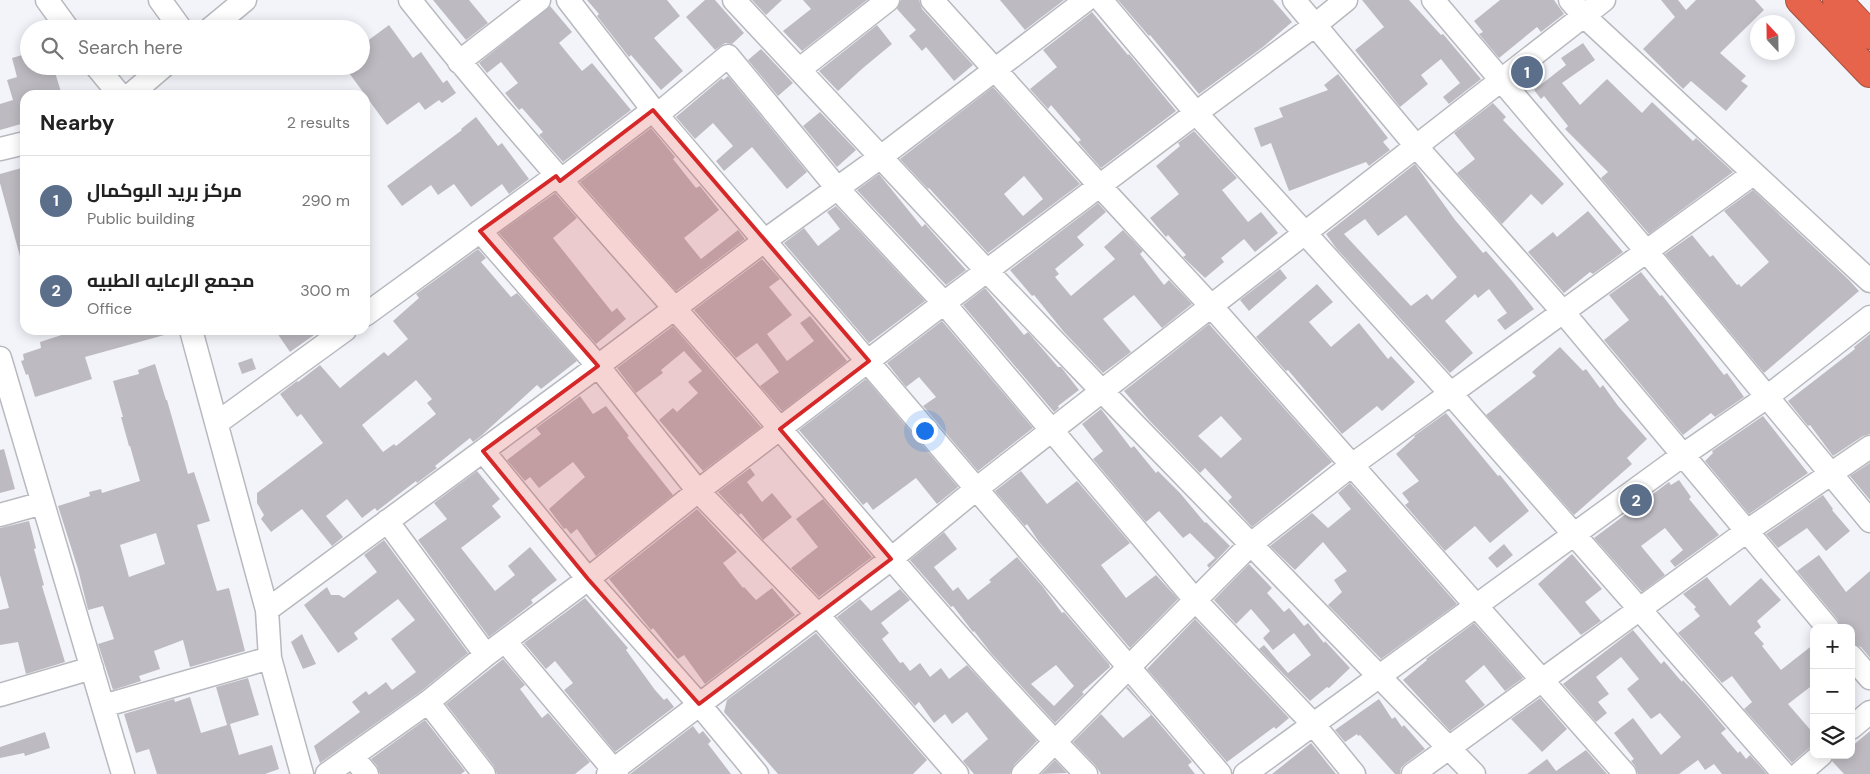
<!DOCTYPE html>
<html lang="en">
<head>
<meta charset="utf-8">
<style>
	body { margin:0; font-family:"DM Sans",Cairo,sans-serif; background:#f2f2f2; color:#222 }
	.controls { position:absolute; right:15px; bottom:15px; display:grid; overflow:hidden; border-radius:10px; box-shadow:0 2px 12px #0003 }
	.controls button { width:45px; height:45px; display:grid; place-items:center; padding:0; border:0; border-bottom:1px solid #e0e0e0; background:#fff; color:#222; font:25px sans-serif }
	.compass { position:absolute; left:1750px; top:15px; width:45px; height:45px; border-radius:50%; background:#fff; box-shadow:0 2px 12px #0003; rotate:338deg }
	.you { position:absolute; left:924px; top:430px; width:18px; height:18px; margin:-12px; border:4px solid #fff; border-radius:50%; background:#1a73e8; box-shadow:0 0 0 8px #1a73e833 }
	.badge { display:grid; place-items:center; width:32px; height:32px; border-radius:50%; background:#0f766e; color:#fff; font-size:16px; font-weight:700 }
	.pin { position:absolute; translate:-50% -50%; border:2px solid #fff; box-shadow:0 1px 5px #0006 }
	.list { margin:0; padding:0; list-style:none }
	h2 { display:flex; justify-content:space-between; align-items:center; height:65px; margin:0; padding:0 20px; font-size:21px }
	h2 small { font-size:16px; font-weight:400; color:#767676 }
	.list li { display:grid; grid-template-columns:32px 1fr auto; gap:15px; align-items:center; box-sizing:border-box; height:90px; padding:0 20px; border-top:1px solid #e0e0e0 }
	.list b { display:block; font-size:19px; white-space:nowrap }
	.list p { margin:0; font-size:16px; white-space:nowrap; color:#767676 }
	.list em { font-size:16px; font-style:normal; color:#767676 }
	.icon { flex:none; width:28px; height:28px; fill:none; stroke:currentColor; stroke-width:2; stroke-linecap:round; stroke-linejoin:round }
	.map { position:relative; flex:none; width:1870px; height:774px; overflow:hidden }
	.search { position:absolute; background:#fff; box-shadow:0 2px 12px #0003; left:20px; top:20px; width:350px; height:55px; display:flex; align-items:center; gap:12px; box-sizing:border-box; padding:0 18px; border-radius:28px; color:#767676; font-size:19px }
	.panel { position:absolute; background:#fff; box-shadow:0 2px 12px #0003; left:20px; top:90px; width:350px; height:245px; border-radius:15px }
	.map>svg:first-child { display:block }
</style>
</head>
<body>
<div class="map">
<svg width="1870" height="774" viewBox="0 0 1870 774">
	<rect width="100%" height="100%" fill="#f2f4f9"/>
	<path fill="#bdbbc1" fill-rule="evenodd" d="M433,0H469L488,23L466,40Z
		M587,0H667L680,16L654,38L683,71L661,90L631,55L629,57L597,16L599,14Z
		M705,0H715L744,33L732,44L725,43L715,50L686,17Z
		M752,0H782L766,15Z
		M803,0H867L802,51L783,31L811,9Z
		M901,0H919L922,9L973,65L954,81L926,47L922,51L909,36L916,30L897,9Z
		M1000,0H1064L1025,30Z
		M1118,0H1273L1292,22L1263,47L1199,94L1150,35L1149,36Z
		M1362,0H1409L1441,35L1443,34L1481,79L1449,104L1443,97L1460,83L1441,59L1421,75L1428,84L1400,107L1355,50L1384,27Z
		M1500,0H1554L1564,14L1541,32L1537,27L1499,58L1479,34L1483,32L1474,21Z
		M1661,0H1678L1686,10L1696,0H1755L1764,10L1720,53L1746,76L1741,81L1748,86L1726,111L1691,81L1683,89L1643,49L1675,17Z
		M550,6L572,32L559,43L582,71L592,63L631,110L563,162L539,135L543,132L522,108L519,110L505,93L518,83L501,62L487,73L479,63Z
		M1092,12L1128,55L1129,54L1176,111L1101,168L1078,142L1081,140L1051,105L1048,109L1030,89L1057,67L1043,50Z
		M389,25L413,58L421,52L443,83L447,80L456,93L442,103L439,100L425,110L419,102L387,125L344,66H361V35L366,42Z
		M877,25L892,44L863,68L838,91L819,71Z
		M1583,43L1595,60L1562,83L1580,105L1607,79L1642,113L1652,102L1693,141L1696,138L1733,172L1649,234L1601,178L1608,172L1565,129L1568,126L1544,96L1541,99L1534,90L1566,65L1561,58Z
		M761,49L793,83L778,96L748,60Z
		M29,53V66H53L62,95H25V127L22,128L21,124L0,130V104L13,100L7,80L17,77L12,58Z
		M1338,74L1388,138L1383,142L1390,150L1369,166L1366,162L1289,191L1271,143L1261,147L1254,128L1283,117L1279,108L1328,90L1324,85Z
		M728,76L807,172L787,189L752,147L724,171L716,161L733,146L713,123L695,139L676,117L722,78L723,80Z
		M993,87L1080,184L988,253L929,188L928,189L900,159ZM1024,176L1043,199L1023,216L1004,194Z
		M1493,103L1506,117L1503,120L1564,184L1542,205L1531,194L1502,224L1457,173L1475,159L1454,133Z
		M820,112L856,150L837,167L803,126Z
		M476,117L498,146L502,143L529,179L509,194L502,184L471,207L454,184L438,195L431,185L402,206L387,186L462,130L461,129Z
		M651,128L675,157L673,159L696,188L700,186L719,210L684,238L701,259L738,230L745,239L676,291L580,182Z
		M1194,131L1237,178L1222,190L1248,222L1261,212L1278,233L1255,252L1244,239L1221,258L1224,262L1205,278L1183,257L1186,255L1168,235L1166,237L1150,218L1179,194L1156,166L1180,146L1178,143Z
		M1415,164L1455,220L1483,253L1486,251L1512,281L1534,309L1505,330L1497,320L1507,313L1489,289L1478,298L1475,294L1445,321L1473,353L1450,373L1336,248L1326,234ZM1406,215L1457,277L1432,300L1427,294L1411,306L1344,234L1365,219L1378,236Z
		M25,167V259L21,260L0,183V174Z
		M879,174L922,227L925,224L966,270L946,285L857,190Z
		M1753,190L1849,280L1859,291L1764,373L1665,254L1692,235L1710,257L1713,255L1737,285L1739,284L1741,287L1769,262L1724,211Z
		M555,193L577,218L553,238L612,312L617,308L626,319L596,344L499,233Z
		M1098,203L1106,212L1077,237L1084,245L1055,269L1059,274L1055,277L1071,296L1115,259L1104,247L1123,230L1143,251L1140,254L1164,285L1169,280L1192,304L1162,328L1134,295L1103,319L1131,352L1103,373L1064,332L1034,295L1032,296L1010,270Z
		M836,206L925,301L869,343L784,243L804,228L818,246L840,229L827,212Z
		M1588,211L1623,252L1593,274L1590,272L1564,293L1528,252L1553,232L1557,237Z
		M478,249L486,258L481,262L511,297L517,293L577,361L541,389L537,385L481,436L473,442L470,438L435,466L437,468L417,483L416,481L377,511L375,508L362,518L347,499L326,516L343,537L332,546L302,509L271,532L261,519L264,515L257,503V493L323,443L301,414L297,417L280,394L297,381L298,382L320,365L340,388L384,352L388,356L408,339L393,321L419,298L416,294ZM416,380L432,399L427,403L436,414L396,446L394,444L383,452L362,425Z
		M762,259L780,279L769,287L792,315L767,334L787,361L814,341L800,323L810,316L847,361L782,411L760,386L779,372L757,343L736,358L694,310Z
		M1280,269L1287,278L1249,311L1240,300Z
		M1641,272L1660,296L1662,295L1724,375L1727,373L1744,397L1715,417L1711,413L1683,435L1604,340L1629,320L1609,295Z
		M1317,284L1333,302L1309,322L1331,347L1359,323L1388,359L1391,356L1415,382L1382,411L1377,406L1342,434L1288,370L1286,371L1256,337Z
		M985,288L1024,335L1028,332L1058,367H1061L1079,390L1058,406L1059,408L1054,412L963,305Z
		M942,321L1033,428L978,471L923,406L936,397L919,377L906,387L887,363Z
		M1209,324L1332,462L1252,527L1228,501L1232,497L1205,468L1200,473L1149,420L1124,391ZM1221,416L1242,439L1221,458L1198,436Z
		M673,326L761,427L703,471L659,420L673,408L677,412L698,393L688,382L702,371L684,351L661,370L663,373L636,393L617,368Z
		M77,330L79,335L95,330H168V334L85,357L92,379L35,397L28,374L26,375L21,361L24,360L23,354L41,348L40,342Z
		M275,330H321L290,352Z
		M1870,334V434L1863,436L1833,456L1810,425L1808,426L1788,401L1855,349L1854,347Z
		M1560,347L1583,371L1586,369L1600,388L1603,385L1618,406L1647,439L1627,458L1632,464L1574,515L1486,415L1536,376L1532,372Z
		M252,358L256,369L242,374L238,363Z
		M155,364L166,400H167L188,474L194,472L210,521L197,525L217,591L229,588L245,651L190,667L183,640L154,651L160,669L139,676L141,681L113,690L98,644L114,639L103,606L88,610L78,569L58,506L90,496L89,492L101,489L102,493L140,481L130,446H129L121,417H123L113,381L139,374L138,370ZM156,533L165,564L129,577L120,545Z
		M866,379L958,487L937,504L916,478L873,510L867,502L863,505L799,430Z
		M580,396L593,414L606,406L629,436L627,437L673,495L596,556L577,529L571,534L566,528L564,529L549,509L585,477L573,462L539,488L530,477L525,481L507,460L541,434L536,428Z
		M1101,409L1131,448L1134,446L1156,473L1158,471L1180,493L1205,523L1206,522L1230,546L1209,568L1207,565L1215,558L1190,533L1183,538L1159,511L1146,522L1093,459L1103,451L1082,424Z
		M1446,413L1498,476L1500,475L1529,511L1490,543L1475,526L1445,551L1405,505L1409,502L1402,493L1419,481L1396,454L1415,437L1414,436Z
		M1763,416L1808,473L1749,514L1705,461L1713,453L1712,451Z
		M4,449L15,489L0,493V450Z
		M1870,463V500L1850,476Z
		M750,468L755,475L747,482L762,502L772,493L792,517L763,540L741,513L739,515L718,492Z
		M477,471L500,499L492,506L501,517L461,548L495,591L515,575L508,566L530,547L557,580L531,600L533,603L489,637L418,540L447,519L434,503Z
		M1021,471L1047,504L1077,481L1130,543L1101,565L1126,598L1156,575L1178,599L1130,648L1039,542L1027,524L1025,526L995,491Z
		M1679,480L1691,497L1689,499L1719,535L1675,567L1670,561L1683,550L1665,528L1641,546L1665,575L1642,592L1594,538L1669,482L1671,485Z
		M1350,483L1457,604L1381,659L1328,605L1342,592L1334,580L1347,571L1323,542L1295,570L1270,546L1312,513L1328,528L1351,509L1338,493Z
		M1823,495L1833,509L1832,510L1850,531L1826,551L1807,528L1778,548L1766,534Z
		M823,499L872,557L819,597L791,568L818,547L796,519Z
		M697,509L737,552L723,563L743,588L744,587L756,600L772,588L795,615L705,684L684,655L678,659L653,628L651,630L609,579Z
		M29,521L36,548L34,549L44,585L42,586L65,662L26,674L18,642L0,645V610L9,608L0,575V528Z
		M944,532L957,549L934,567L953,591L958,587L968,600L991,582L989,580L1017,557L1043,587L1062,613L1064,612L1109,664L1110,667L1082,692L1084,694L1055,723L991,653L974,631L973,632L953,606L951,607L910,560ZM1056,665L1074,686L1054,706L1031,684Z
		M384,540L468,653L420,692L320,763L314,746L360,712L352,702L366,691L369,695L386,682L392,690L416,672L391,639L415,620L398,599L354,633L358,639L338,653L304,605L327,587L331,595H339L344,598L377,572L364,555Z
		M1504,544L1513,555L1497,568L1488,558Z
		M1572,554L1602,589L1585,602L1601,621L1581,635L1538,584Z
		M1819,555L1846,592L1870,571V658L1861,647L1851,643V628H1841L1838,620L1797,571Z
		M1249,564L1272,588L1267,593L1284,612L1289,608L1304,626L1308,623L1324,643L1325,641L1350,668L1329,688L1327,687L1310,701L1259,649L1264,645L1288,673L1311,655L1294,633L1273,650L1263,638L1270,631L1251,609L1236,624L1214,600Z
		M1707,577L1730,606L1761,578L1781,600L1757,621L1761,627L1754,633L1764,644L1762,646L1781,670L1814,644V684L1788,704L1814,734V744L1792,763L1744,709L1752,702L1732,676L1722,683L1678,633L1700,616L1694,609L1696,607L1683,594Z
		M900,589L910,600L881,623L889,633L882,639L900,663L903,662L910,671L920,663L930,677L941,668L949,679L967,665L1037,741L1014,765L1010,774H974L963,761L988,739L967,712L952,724L945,714L934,723L919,702L915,706L837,617L860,599L871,611Z
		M585,598L628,648L626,650L655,690L664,700L667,698L674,707L615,752L564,690L573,683L555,661L546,669L524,643Z
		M1195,619L1289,718L1276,729L1274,727L1227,762L1147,669Z
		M1474,623L1523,678L1505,691L1484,665L1465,681L1485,705L1450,731L1403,680L1427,660L1426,659Z
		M1633,630L1661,664L1664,661L1682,682L1683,680L1704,703L1726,729L1721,733L1738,753L1740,751L1746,759L1750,755L1767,774H1722L1714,764L1705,770L1698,760L1679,774H1638L1635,766L1631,761L1634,759L1614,733L1633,718L1661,755L1681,737L1660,713L1651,719L1627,689L1639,679L1621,657L1596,677L1609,694L1598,702L1607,713L1596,722L1563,684Z
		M816,633L927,760L913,774H778L724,712L727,700Z
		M302,634L316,664L303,669L291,642Z
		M503,659L525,685L520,689L542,718L548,713L590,762L575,774H497L494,766L446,704Z
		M248,678L259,715L230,724L239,755L272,745L279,769L265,774H157L149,749L136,753L124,714L174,699L175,702L190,697L201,733L227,725L216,687Z
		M1128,687L1192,762L1188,765L1195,774H1101L1095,765L1073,742L1101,714L1123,738L1151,715L1126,688Z
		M1540,698L1567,729L1542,752L1511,719Z
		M1379,699L1392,719L1395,717L1402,727L1404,725L1425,749L1405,764L1401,768L1400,774H1395L1360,735L1358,736L1357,734L1345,742L1335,730Z
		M425,720L465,771L461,774H380L377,766L371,759Z
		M693,726L699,734L703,731L711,741L708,744L731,774H630Z
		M1870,731V774H1844L1832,761L1834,755H1851V747Z
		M45,732L50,748L25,756L24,753L0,758V747Z
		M1311,743L1336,774H1272Z
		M1586,750L1607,774H1527L1547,759L1556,771Z
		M1055,760L1067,773L1041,774Z"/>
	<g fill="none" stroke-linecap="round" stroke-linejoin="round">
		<defs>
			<path id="minor" d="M47,0L68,29
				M160,0L181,29
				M410,0C516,134 632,259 744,387C857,517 966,651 1086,774
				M568,0L657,115L1220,774
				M734,0L987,271L1102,391L1474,774
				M932,0L1099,185L1212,307L1625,774
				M1101,0L1196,113L1451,394L1784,774
				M1294,0L1416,146L1563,312L1828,628
				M1433,0L1647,252L1870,521
				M1570,0L1584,16L1870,281
				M210,29L245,0
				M459,62L539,0
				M96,66L120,95
				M800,69L888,0
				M130,95L164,66
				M657,115L728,56L837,188L944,303L1196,601L1314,725L1354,774
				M0,149L25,143
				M560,181L653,110
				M480,231L598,366L698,491L818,615L957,774
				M365,315L556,176
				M191,330L267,610L270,658L302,774
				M0,358L123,774
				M217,423L345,330
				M483,451L588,579L699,704L757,774
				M0,515L43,503
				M387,521L486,655
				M267,610L598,366L764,241L882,156L1086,0
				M505,641L617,774
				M1851,656L1870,678
				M0,695L92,668
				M428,702L484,774
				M103,706L270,658
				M1851,728L1870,712
				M352,756L367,774
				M327,774L428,702L486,655L588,579L698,491L944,303L1196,113L1314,26L1346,0
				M608,774L891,559L975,490L1604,0
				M1023,774L1251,544L1352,465L1753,174
				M1245,774L1683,455L1767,397L1870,317
				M1413,774L1747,531L1870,447
				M1799,774L1821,755"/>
			<path id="highway" d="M1800,0L1870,73
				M1837,0L1870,35"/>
		</defs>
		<use href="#minor" stroke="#b7b9be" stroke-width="25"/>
		<use href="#highway" stroke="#a55141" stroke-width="30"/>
		<use href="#minor" stroke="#fff" stroke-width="22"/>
		<use href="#highway" stroke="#e6644b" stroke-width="28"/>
	</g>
	<path fill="#d62828" fill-opacity="0.2" stroke="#d62828" stroke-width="4" stroke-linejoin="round" d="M653,110L869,361L780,429L891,559L699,704L588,579L483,451L598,366L480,231L556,176L560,181Z"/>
</svg>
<div class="controls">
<button>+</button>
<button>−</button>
<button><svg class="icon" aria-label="layers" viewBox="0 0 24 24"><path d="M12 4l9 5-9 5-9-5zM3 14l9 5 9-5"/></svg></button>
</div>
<svg class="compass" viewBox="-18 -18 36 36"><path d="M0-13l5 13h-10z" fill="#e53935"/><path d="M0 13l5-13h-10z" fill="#767676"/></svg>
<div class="you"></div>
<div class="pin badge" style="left:1527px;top:72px;background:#5c6f8a">1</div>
<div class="pin badge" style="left:1636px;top:500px;background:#5c6f8a">2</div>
<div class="search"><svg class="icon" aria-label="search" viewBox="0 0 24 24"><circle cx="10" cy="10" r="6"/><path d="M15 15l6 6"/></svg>Search here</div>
<section class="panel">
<h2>Nearby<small>2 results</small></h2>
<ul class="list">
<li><span class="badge" style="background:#5c6f8a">1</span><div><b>مركز بريد البوكمال</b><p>Public building</p></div><em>290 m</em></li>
<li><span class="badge" style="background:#5c6f8a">2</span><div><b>مجمع الرعايه الطبيه</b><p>Office</p></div><em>300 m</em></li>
</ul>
</section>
</div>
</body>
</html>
